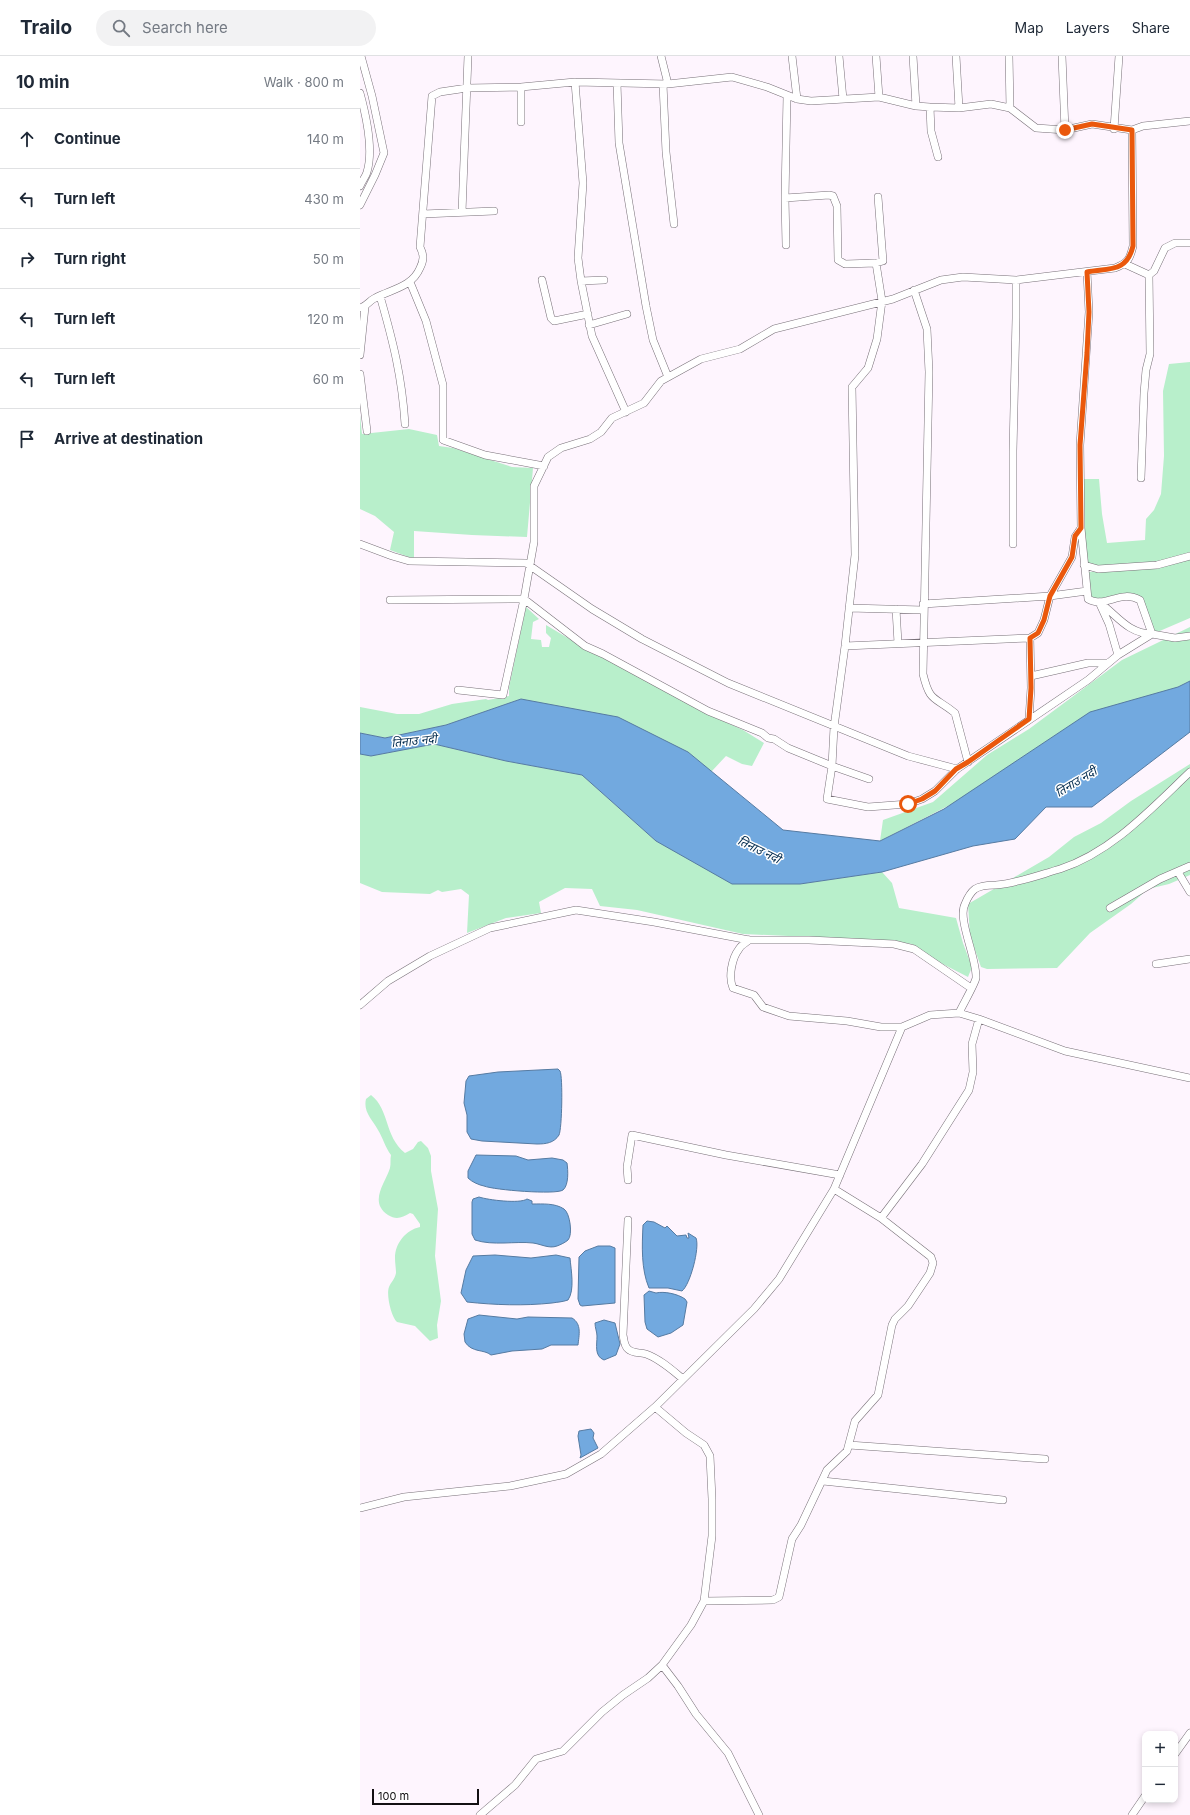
<!DOCTYPE html>
<html lang="en">
<head>
<meta charset="utf-8">
<style>
	body { margin:0; font-family:Inter,"Noto Sans Devanagari",sans-serif; background:#f2f2f3; color:#1f2937 }
	.controls { position:absolute; right:12px; bottom:12px; display:grid; overflow:hidden; border-radius:8px; box-shadow:0 2px 6px #0003 }
	.controls button { width:36px; height:36px; display:grid; place-items:center; padding:0; border:0; border-bottom:1px solid #e0e1e3; background:#fff; color:#1f2937; font:20px sans-serif }
	.scale { position:absolute; left:12px; bottom:10px; width:107px; box-sizing:border-box; padding-left:4px; border:2px solid #131013; border-top:0; font-size:11px; line-height:14px; white-space:nowrap; color:#131013; -webkit-text-stroke:3px #fff; paint-order:stroke }
	.stop { position:absolute; width:12px; height:12px; margin:-9px; border:3px solid #ea580c; border-radius:50%; background:#fff }
	.stop.end { background:#ea580c; border-color:#fff; box-shadow:0 1px 4px #0008 }
	.list { margin:0; padding:0; list-style:none }
	h2 { display:flex; justify-content:space-between; align-items:center; height:52px; margin:0; padding:0 16px; font-size:17px }
	h2 small { font-size:13px; font-weight:400; color:#747a83 }
	.list li { display:grid; grid-template-columns:26px 1fr auto; gap:12px; align-items:center; box-sizing:border-box; height:60px; padding:0 16px; border-top:1px solid #e0e1e3 }
	.list b { display:block; font-size:15px; white-space:nowrap }
	.list em { font-size:13px; font-style:normal; color:#747a83 }
	.icon { flex:none; width:22px; height:22px; fill:none; stroke:currentColor; stroke-width:2; stroke-linecap:round; stroke-linejoin:round }
	.map { position:relative; flex:none; width:830px; height:1759px; overflow:hidden }
	header { display:flex; align-items:center; gap:24px; box-sizing:border-box; height:56px; padding:0 20px; background:#fff; border-bottom:1px solid #e0e1e3 }
	header strong { font-size:19px }
	nav { display:flex; gap:22px; margin-inline-start:auto; font-size:14px }
	.search { width:280px; height:36px; background:#f2f2f3; display:flex; align-items:center; gap:10px; box-sizing:border-box; padding:0 14px; border-radius:22px; color:#747a83; font-size:15px }
	main { display:flex }
	aside { flex:1; background:#fff }
	.map>svg:first-child { display:block }
</style>
</head>
<body>
<header>
<strong>Trailo</strong>
<div class="search"><svg class="icon" aria-label="search" viewBox="0 0 24 24"><circle cx="10" cy="10" r="6"/><path d="M15 15l6 6"/></svg>Search here</div>
<nav><a>Map</a><a>Layers</a><a>Share</a></nav>
</header>
<main>
<aside>
<h2>10 min<small>Walk · 800 m</small></h2>
<ul class="list">
<li><svg class="icon" aria-label="ahead" viewBox="0 0 24 24"><path d="M12 20V5M6 11l6-6 6 6"/></svg><div><b>Continue</b></div><em>140 m</em></li>
<li><svg class="icon" aria-label="left" viewBox="0 0 24 24"><path d="M17 20v-9H6M10 6l-5 5 5 5"/></svg><div><b>Turn left</b></div><em>430 m</em></li>
<li><svg class="icon" aria-label="right" viewBox="0 0 24 24"><path d="M7 20v-9h11M14 6l5 5-5 5"/></svg><div><b>Turn right</b></div><em>50 m</em></li>
<li><svg class="icon" aria-label="left" viewBox="0 0 24 24"><path d="M17 20v-9H6M10 6l-5 5 5 5"/></svg><div><b>Turn left</b></div><em>120 m</em></li>
<li><svg class="icon" aria-label="left" viewBox="0 0 24 24"><path d="M17 20v-9H6M10 6l-5 5 5 5"/></svg><div><b>Turn left</b></div><em>60 m</em></li>
<li><svg class="icon" aria-label="arrive" viewBox="0 0 24 24"><path d="M6 21V4h12l-3 4 3 4H6"/></svg><div><b>Arrive at destination</b></div></li>
</ul>
</aside>
<div class="map">
<svg width="830" height="1759" viewBox="0 0 830 1759">
	<rect width="100%" height="100%" fill="#fef5fe"/>
	<path fill="#b8efcb" d="M830,306V498C803,505 753,515 726,508L724,488L723,423H739L742,458L747,487L785,484L786,463L794,454L801,438L804,400L803,335L809,308Z
		M0,359L2,378L49,373L77,379L79,390L93,392L152,411L173,412L167,481L112,479L54,475V503L30,494L34,476L15,460L0,453Z
		M830,503V562L795,577L782,542L771,537L731,544L729,516L804,510Z
		M166,551L179,563L173,566L171,583L181,584L182,591H189L191,582L186,577V569L218,588L361,664L383,674L404,687L392,710L382,708L366,700L351,716L328,696L161,643L86,669L25,682L0,677V651L37,658H59L92,648L126,643L128,644L149,640V631Z
		M830,571V625L520,785L523,764L573,746L627,699L669,673L762,604Z
		M74,688L146,705L222,719L296,785L440,828L522,816L532,827L539,852L596,862L603,887L612,911L608,921L573,903L552,888L514,884L383,878L277,854L240,850L232,833L205,832L179,846L181,857L146,862L107,877L109,839L101,833L82,836L78,834L70,838L22,836L0,827V698L11,700Z
		M830,708V819L809,828L788,833L771,848L730,877L697,912L627,913L621,911L610,880L608,848L689,801L714,781L741,767L771,745Z
		M11,1039C30,1054 24,1080 45,1097L53,1093L58,1086L61,1085L68,1092L71,1100V1115L78,1153L75,1200L81,1245L77,1269L78,1282L70,1285L55,1270L37,1266C31,1261 26,1238 29,1231C31,1226 35,1223 36,1217C36,1212 35,1207 35,1202C35,1187 46,1174 60,1171V1168L53,1158L50,1157C42,1162 36,1164 28,1159C8,1146 26,1126 30,1112C31,1108 30,1103 31,1099C25,1091 23,1082 18,1074C12,1063 3,1056 6,1043Z"/>
	<path fill="#72a9df" stroke="#567ba2" d="M830,625V676L732,751H686L655,783L613,790L522,816L440,828H372L296,785L222,719L146,705L74,688L11,700L0,698V677L25,682L86,669L161,643L258,661L328,696L423,774L520,785L584,753L730,656L818,631Z
		M198,1013L200,1015C203,1021 202,1073 199,1079C194,1087 186,1088 177,1088L122,1085L111,1083L107,1076V1059L104,1047L106,1025L109,1020L138,1016Z
		M116,1099L156,1100L168,1104L192,1102L203,1104L207,1107C208,1114 209,1129 203,1134C196,1139 134,1134 124,1130C119,1129 112,1126 108,1122V1115Z
		M119,1141C128,1144 160,1148 167,1143L172,1145V1148C183,1148 195,1147 204,1153C210,1157 213,1179 208,1184C206,1186 200,1189 197,1190C189,1193 181,1188 173,1187C155,1185 133,1190 115,1184L112,1178V1146L113,1143Z
		M287,1165L294,1166L305,1172L307,1170L317,1180L326,1179L327,1182H329L328,1177L336,1182C340,1192 330,1229 322,1235L308,1232H289C281,1213 282,1190 283,1169Z
		M238,1190H250L255,1192V1247L222,1250L220,1249L218,1243L219,1201L225,1195Z
		M135,1199L171,1202L196,1199L210,1202C211,1214 215,1234 208,1244C202,1246 198,1246 192,1247C164,1250 135,1249 107,1246L101,1237L106,1214L113,1200Z
		M289,1235L296,1237C304,1235 318,1238 325,1243L327,1246L323,1269L311,1277L298,1281L287,1273L285,1266L284,1239Z
		M119,1259L157,1263L168,1261L212,1262C222,1268 219,1279 218,1289H191L182,1293L152,1295L131,1299C124,1293 112,1297 105,1286L104,1278L108,1263Z
		M244,1264L255,1267L260,1288L256,1299L244,1304C234,1300 237,1289 237,1280C237,1276 235,1272 235,1267Z
		M231,1373L234,1377L233,1382L238,1392L220,1402L221,1399L218,1380L219,1375Z"/>
	<g fill="none" stroke-linecap="round" stroke-linejoin="round">
		<defs>
			<path id="minor" d="M301,0L308,28
				M432,0L437,43
				M479,0L483,43
				M516,0L519,41
				M553,0L556,50
				M596,0L599,52
				M649,0L650,52
				M702,0L705,74
				M215,26L223,127L218,202L221,225L232,280L266,356
				M257,27L259,87L286,250L293,284L308,321
				M303,28L306,96L314,168
				M161,31V66
				M0,37C6,59 14,93 7,116C6,120 2,125 0,130
				M427,40L425,142L469,139L473,140L477,150L478,204L485,208L516,207L522,245L517,283L508,312L492,331L495,499L485,590L474,671L472,710L467,743L508,751L548,748L562,743L575,735L597,713L728,624L758,599L792,578L815,582L830,580
				M570,51L571,75L578,101
				M754,73L759,0
				M425,142L426,189
				M0,149L15,119L24,97L12,40L1,0
				M102,156L108,0
				M63,158L134,155
				M516,207L523,205L518,141
				M765,208L789,219L794,215L805,192L815,187H830
				M182,224L191,262L194,265L228,258
				M221,225L244,224
				M50,226L66,265L83,329V384L125,399L184,410
				M554,234L567,273L569,316L563,618C570,647 574,640 595,657L608,706
				M20,240C33,285 42,321 45,368
				M0,252C7,250 9,245 15,242C32,233 52,231 60,212C64,204 64,199 60,191L72,40L80,36L107,32L161,31L215,26L308,28L372,21L407,31L437,43L451,45L519,41L556,50L570,51L599,52L631,48L650,52L676,72L705,74L732,68L772,74
				M229,269L267,258
				M0,299L5,251
				M0,318L7,375
				M781,422L784,337L786,314L790,298L789,219
				M721,472L728,543C745,553 760,533 780,544L792,578C767,577 758,560 739,546L749,568L758,599
				M0,488L32,500L49,505L166,507L232,553L282,583L368,627L548,700L597,713
				M653,488V395L656,262V224
				M724,509L738,513L797,509L830,500
				M30,544L164,543L174,486V430L188,401L201,392L230,383L241,376L252,362L284,347L301,325L341,303L380,293L414,273L533,243L581,224L603,221L656,224L755,212C768,207 770,203 773,190L772,74L783,70L830,65
				M563,548L690,540L727,535
				M489,552L563,554
				M536,553L538,587
				M485,590L670,582
				M671,620L728,607H747
				M98,634L143,639L164,543L225,590L243,598L348,655L402,677L408,682L414,683L428,692L472,710L509,723
				M669,663L671,632L670,582L678,577L684,564L690,540L712,501L715,481L721,472L720,389L729,256L727,216
				M830,716C791,753 752,796 700,813C679,819 658,827 636,829C629,829 621,829 615,833C611,836 607,843 605,848C597,863 617,902 616,922C615,928 602,950 599,957L619,963L705,995L830,1022
				M818,816L830,836
				M750,852L800,823L830,810
				M389,884C386,887 381,889 379,893C372,902 368,921 373,932L394,939L403,951L429,960L487,965L521,971H542
				M796,908L830,903
				M0,949L28,925L70,900L130,872L216,854L294,866L389,884H449L534,888L554,893L611,932
				M268,1124L267,1111L272,1079L366,1099L480,1119
				M521,1162L562,1108L609,1034L613,1016L612,988L619,963
				M268,1164L263,1279C264,1283 264,1290 268,1293C273,1298 280,1296 286,1298C300,1303 312,1314 323,1323
				M489,1389L685,1403
				M463,1425L643,1444
				M0,1452L44,1441L150,1430L206,1418L241,1398L295,1351L394,1253L419,1223L474,1133L542,971L570,959L599,957
				M344,1545L413,1544L419,1541L432,1483L441,1469L467,1414L487,1395L495,1365L518,1339L532,1269L535,1263L548,1250L570,1217L573,1207L571,1201L521,1162L474,1133
				M302,1609L318,1630L336,1658L368,1697L399,1759
				M815,1698L830,1677
				M120,1759L155,1729L176,1703L203,1695L242,1656L263,1639L288,1622L302,1609L331,1569L344,1545L352,1480V1443L350,1400L344,1389L326,1377L295,1351
				M772,1759L785,1740"/>
		</defs>
		<use href="#minor" stroke="#787078" stroke-width="8"/>
		<use href="#minor" stroke="#fff" stroke-width="7"/>
	</g>
	<g fill="none" stroke-linecap="round" stroke-linejoin="round">
		<path stroke="#ea580c" stroke-width="5" d="M548,748L562,743L575,735L596,713L608,706L669,663L671,632L670,582L678,577L684,564L690,540L712,501L715,480L721,472L720,389L727,297L729,256L727,216C750,212 767,216 773,190L772,74L732,68L705,74"/>
	</g>
	<g text-anchor="middle" stroke-width="3" stroke-linejoin="round" paint-order="stroke">
		<g font-size="12" font-style="italic" fill="#002a4d" stroke="#fff">
			<text transform="translate(54 685) rotate(-6)" y="4">तिनाउ नदी</text>
			<text transform="translate(716 726) rotate(-31)" y="4">तिनाउ नदी</text>
			<text transform="translate(399 794) rotate(26)" y="4">तिनाउ नदी</text>
		</g>
	</g>
</svg>
<div class="controls">
<button>+</button>
<button>−</button>
</div>
<div class="scale">100 m</div>
<div class="stop" style="left:548px;top:748px"></div>
<div class="stop end" style="left:705px;top:74px"></div>
</div>
</main>
</body>
</html>
